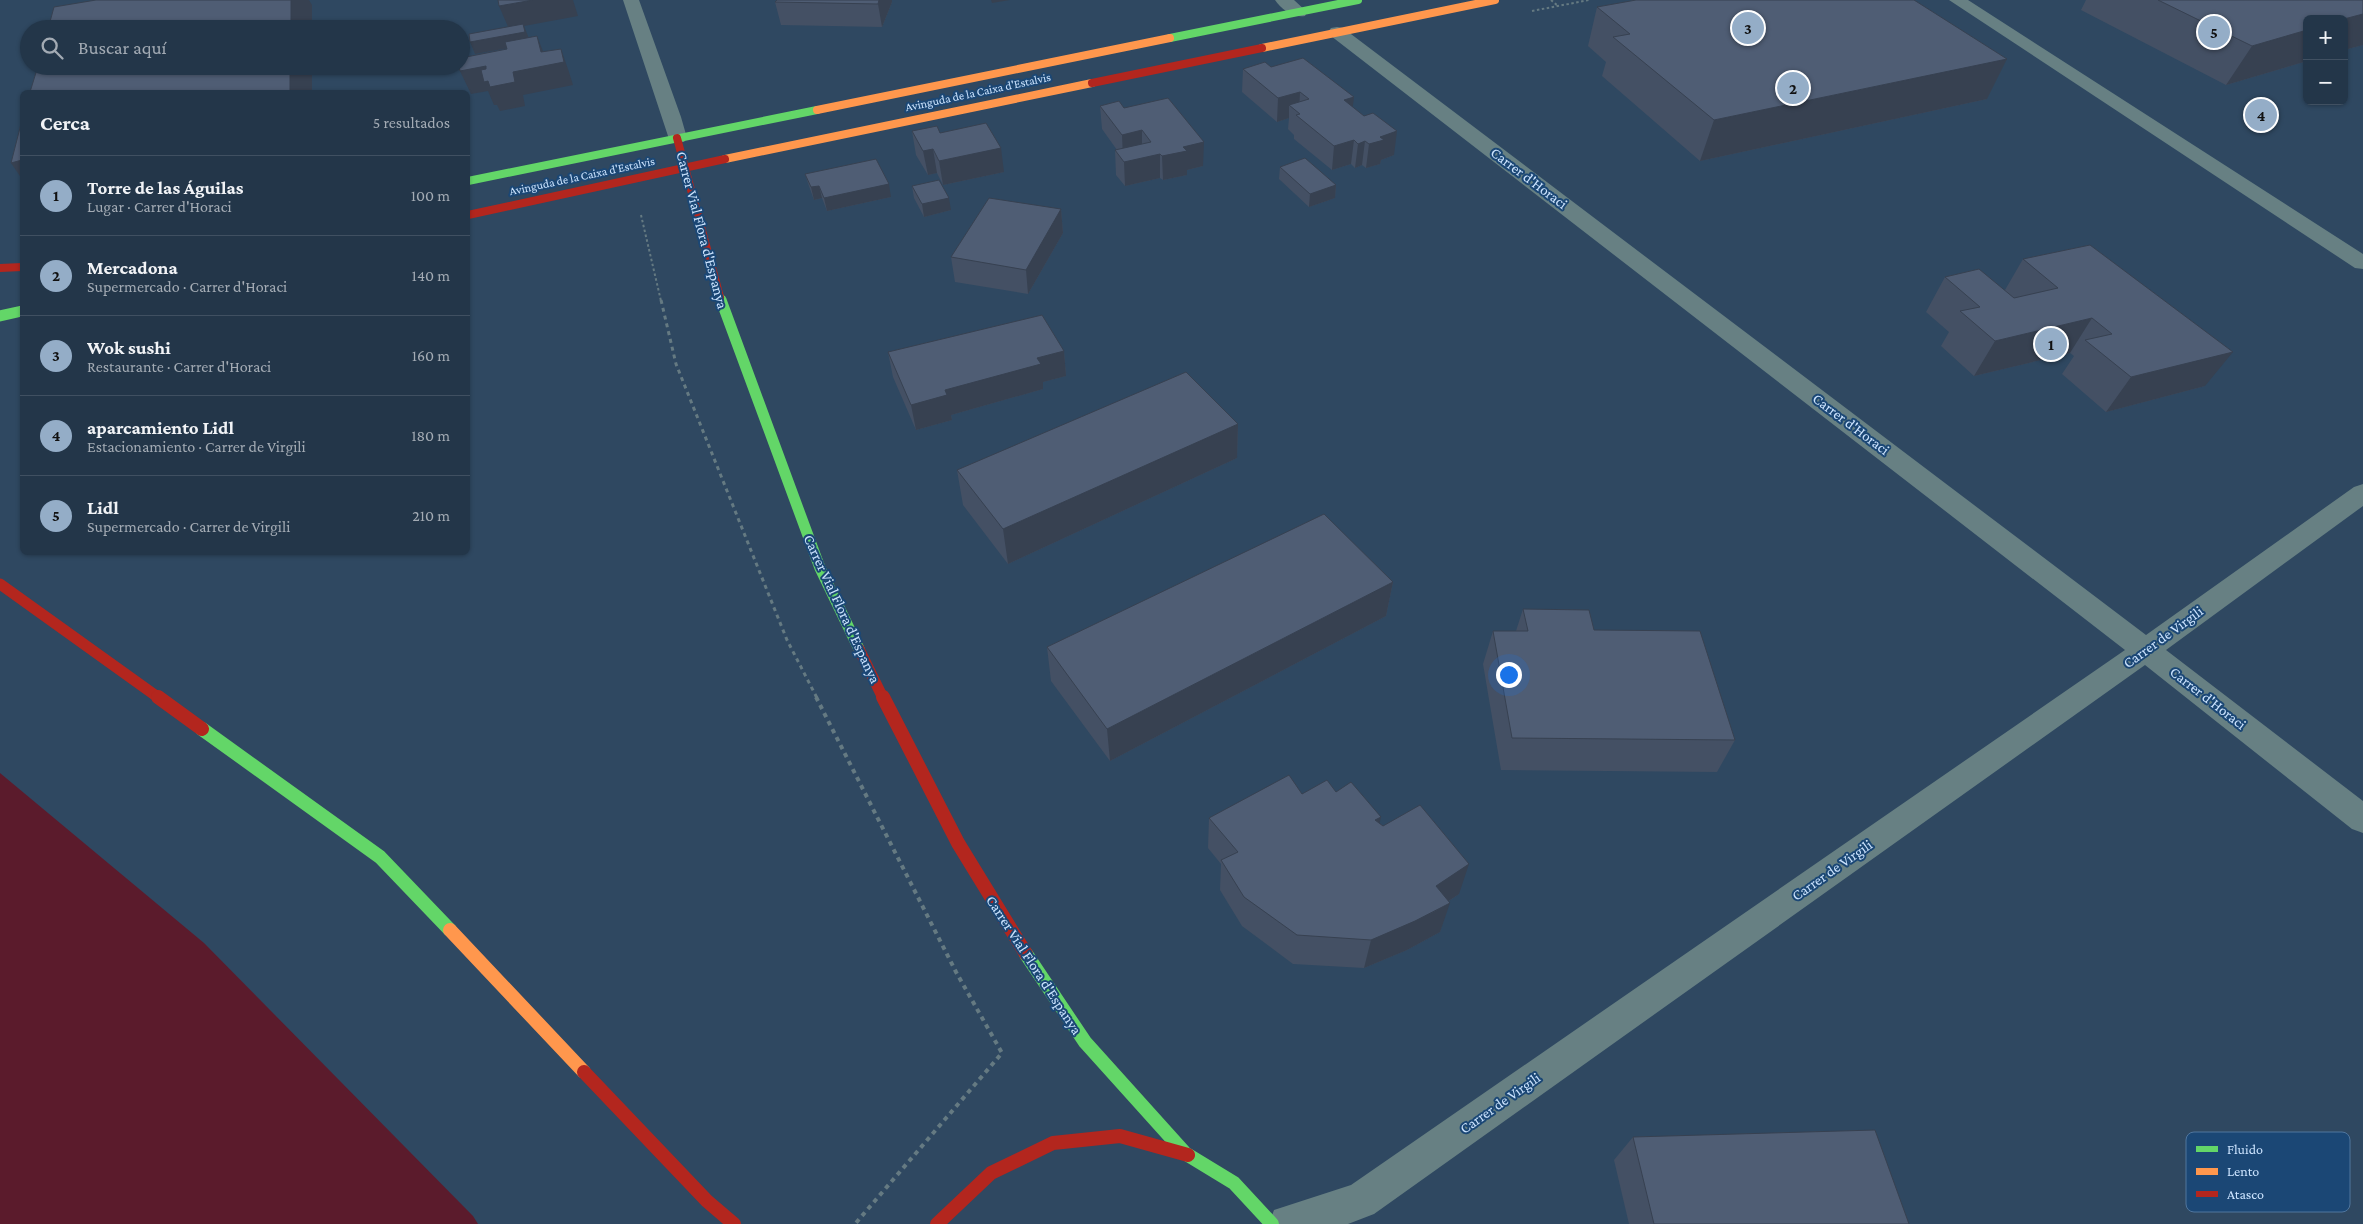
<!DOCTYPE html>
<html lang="es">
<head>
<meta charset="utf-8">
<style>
	body { margin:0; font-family:"Crimson Pro",serif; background:#2f4153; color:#f1f3f6 }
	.controls { position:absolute; right:15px; top:15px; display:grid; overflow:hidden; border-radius:8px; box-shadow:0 1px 4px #0004 }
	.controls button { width:45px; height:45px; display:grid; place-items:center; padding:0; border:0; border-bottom:1px solid #405061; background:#233649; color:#f1f3f6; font:25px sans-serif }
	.you { position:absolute; left:1508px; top:674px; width:18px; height:18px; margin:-12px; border:4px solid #fff; border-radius:50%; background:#1a73e8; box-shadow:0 0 0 8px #1a73e833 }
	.badge { display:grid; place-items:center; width:32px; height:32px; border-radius:50%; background:#94adc7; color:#111; font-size:16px; font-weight:700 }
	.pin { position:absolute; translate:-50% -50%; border:2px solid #fff; box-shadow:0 1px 5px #0006 }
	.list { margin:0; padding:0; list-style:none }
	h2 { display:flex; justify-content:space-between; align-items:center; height:65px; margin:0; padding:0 20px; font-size:21px }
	h2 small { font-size:16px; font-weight:400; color:#a3abb4 }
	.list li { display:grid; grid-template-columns:32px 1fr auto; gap:15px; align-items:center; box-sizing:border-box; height:80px; padding:0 20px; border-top:1px solid #405061 }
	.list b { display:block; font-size:19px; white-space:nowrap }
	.list p { margin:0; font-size:16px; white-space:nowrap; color:#a3abb4 }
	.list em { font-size:16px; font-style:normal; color:#a3abb4 }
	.icon { flex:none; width:28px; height:28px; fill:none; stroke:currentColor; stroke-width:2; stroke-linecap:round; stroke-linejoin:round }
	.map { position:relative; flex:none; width:2363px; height:1224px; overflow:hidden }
	.search { position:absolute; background:#233649; box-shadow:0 1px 4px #0004; left:20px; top:20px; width:450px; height:55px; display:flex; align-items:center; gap:12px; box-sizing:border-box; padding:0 18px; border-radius:28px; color:#a3abb4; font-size:19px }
	.panel { position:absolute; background:#233649; box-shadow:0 1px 4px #0004; left:20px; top:90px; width:450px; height:465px; border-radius:8px }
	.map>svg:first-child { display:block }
</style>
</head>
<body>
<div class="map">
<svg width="2363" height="1224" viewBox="0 0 2363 1224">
	<rect width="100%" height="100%" fill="#2f4861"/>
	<path fill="#5b1b2c" d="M0,773L204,943L473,1216L478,1224H0Z"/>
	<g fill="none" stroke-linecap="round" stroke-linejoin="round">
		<path stroke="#657a82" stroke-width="2" stroke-dasharray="2.5 2.5" stroke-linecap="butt" d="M1551,0L1558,6
			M1532,11L1589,0
			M641,215L661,301"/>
		<path stroke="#657a82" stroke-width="3" stroke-dasharray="4 4" stroke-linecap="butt" d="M661,300L676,364L787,640L817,698"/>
		<path stroke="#657a82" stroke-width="4" stroke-dasharray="4.5 4.5" stroke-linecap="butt" d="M816,697L956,972L1002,1053L855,1224"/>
		<path fill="#678083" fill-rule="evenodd" d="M623,0H639L681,117L687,138L684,142H670Z
			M1275,0H1294L1307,12L1305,16C1293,18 1281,9 1275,0Z
			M1949,0H1968L2363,254V269L2355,268Z
			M1337,27L1343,28L2146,635L2354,487L2363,484V506L2166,650L2363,801V833L2352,829L2145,665L1374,1214L1348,1224H1269L1274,1210L1351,1185L2125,650L1331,36L1328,32L1331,28Z"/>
		<path stroke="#63d668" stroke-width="8" d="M1170,38L1358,0
			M468,181L817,110
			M720,297L721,301"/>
		<path stroke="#63d668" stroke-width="11" d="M721,300L820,568L859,649
			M0,316L22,311"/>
		<path stroke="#63d668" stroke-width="14" d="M202,729L380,857L450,930
			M1026,954L1085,1042L1184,1152
			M1188,1155L1234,1183L1272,1224"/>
		<path stroke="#ff974d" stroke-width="8" d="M1262,48L1495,0
			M817,110L1170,38
			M725,159L1092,83"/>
		<path stroke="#ff974d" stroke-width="14" d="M450,930L584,1072"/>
		<path stroke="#b3261e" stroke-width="8" d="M1092,83L1262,48
			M677,138L720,297
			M468,215L725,159
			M0,268L22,267"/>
		<path stroke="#b3261e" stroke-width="11" d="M0,584L159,698
			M859,649L883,698"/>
		<path stroke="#b3261e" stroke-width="14" d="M158,697L202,729
			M883,697L958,843L1026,954
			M584,1072L707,1201L734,1224
			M937,1224L991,1173L1053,1143L1120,1136L1188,1155"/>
	</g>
	<path fill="#445064" d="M777,0H892V2L882,27L781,25L775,2Z
		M2086,0H2363V45L2344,50V19H2307V61L2226,85L2081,10Z
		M1597,7L1987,99L1700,161L1602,76L1606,62L1588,46Z
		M1271,67L1353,107L1394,155L1381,160L1380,164L1366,168L1362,165L1355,168L1351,164L1332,170L1294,139V135L1288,129L1289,118L1277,122L1242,92L1243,69Z
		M1100,106L1124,108L1203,166L1187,170V175L1163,180L1160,178L1125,186L1116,175L1115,150H1117L1102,129Z
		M912,131L940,133L1004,172L943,185L937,173L928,175L916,155Z
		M1280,167L1336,185L1335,198L1309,207L1279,179Z
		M805,174L891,197L827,211L822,198L814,200L809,186Z
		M912,186L951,210L924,217L914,198Z
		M1061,209L1063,233L1028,294L955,282L951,257Z
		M2023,259L2205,386L2106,412L2062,374L2074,356L2070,353L1974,376L1941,346L1949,332L1926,312L1945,277L2005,290Z
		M1064,351L1066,376L1043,382V389L951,415L952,420L916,430L893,377L888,352Z
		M1238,424L1237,458L1008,564L963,505L957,470Z
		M1393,582L1386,616L1110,761L1051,681L1047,647Z
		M1523,609L1594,630L1735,740L1717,772L1501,770L1483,664L1493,631H1516Z
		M1336,792L1379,823L1459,894L1449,901L1440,932L1407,950L1364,968L1293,964L1242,926L1220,890L1221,864L1208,848L1209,818L1302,794Z
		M1633,1137L1909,1224H1629L1614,1160Z"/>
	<path fill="#374151" d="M291,0H309L312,5V29H291Z
		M533,0H573L578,16L524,26L528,36L530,44L475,54L470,42L509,29L499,6Z
		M879,0H892V2L882,27L878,4Z
		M991,0H1010L992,3Z
		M2363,14V45L2344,50V19Z
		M2307,30V61L2226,85L2252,46Z
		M537,36L546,59L561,49L569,72L573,85L523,95L525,106L500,111L497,105H494L488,91L471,94L460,71L486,66L513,72L541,52Z
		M2007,59L1987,99L1700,161L1714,120Z
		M290,66H312V92H290Z
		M1300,92L1299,113L1289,105V118L1277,122L1278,98Z
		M1354,97L1351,121L1344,100Z
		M1142,130V154L1123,159L1122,135Z
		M1397,131L1394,155L1381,160L1380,164L1366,168L1369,144L1380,137Z
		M1354,140L1351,164L1332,170L1334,146Z
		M1365,141L1362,165L1355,168L1358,144Z
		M1204,142L1203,166L1187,170V175L1163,180L1162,156L1183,147Z
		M1001,148L1004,172L943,185L939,161Z
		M933,149L937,173L928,175L923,151Z
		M1160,154V178L1125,186L1124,162Z
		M22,160V179L11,163Z
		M889,184L891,197L827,211L824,198Z
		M1336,185L1335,198L1309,207L1310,194Z
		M819,186L822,198L814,200L811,187Z
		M949,198L951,210L924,217L922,204Z
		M1061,209L1063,233L1028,294L1026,270Z
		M2092,318L2070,353L1974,376L1995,341Z
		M1064,351L1066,376L1043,382V389L951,415L952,420L916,430L911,405L945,390L1037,358Z
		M2233,352L2205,386L2106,412L2131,377Z
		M1238,424L1237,458L1008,564L1003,529Z
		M1393,582L1386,616L1110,761L1107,729Z
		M1381,817L1374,847L1375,820Z
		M1469,864L1459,894L1428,915L1450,903L1440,932L1407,950L1364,968L1371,940L1436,886Z"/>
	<path fill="#4f5d74" stroke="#374151" d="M96,0H291V29H48L54,7Z
		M498,0H533L499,6Z
		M777,0H879L878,4L775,2Z
		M1636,0H1914L2007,59L1714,120L1613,37L1630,34L1597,7Z
		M2158,0H2363V14L2344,19H2307V30L2252,46Z
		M523,24L525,32L470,42L469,34Z
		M537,36L541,52L561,49L564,62L513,72L515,82L490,87L488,81L484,82L481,70L486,69V66L460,71L459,66H461V58L507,49L505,42Z
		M1303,58L1354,97L1344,100L1364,116L1373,113L1397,131L1380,137L1384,140L1369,144L1365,141L1358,144L1354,140L1334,146L1296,115L1300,114L1289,105L1309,99L1300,92L1278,98L1243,69L1265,62L1271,67Z
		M38,66H290V92H30Z
		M1168,98L1204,142L1183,147L1187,151L1162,156L1160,154L1124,162L1115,150L1151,142L1142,130L1122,135L1100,106L1119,101L1124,108Z
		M22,120V160L11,163Z
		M986,123L1001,148L939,161L933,149L923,151L912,131L937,126L940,133Z
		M1305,158L1336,185L1310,194L1280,167Z
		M876,159L889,184L824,198L819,186L811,187L805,174Z
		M939,180L949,198L922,204L912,186Z
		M989,198L1061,209L1026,270L951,257Z
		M2090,245L2233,352L2131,377L2085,340L2112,334L2092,318L1995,341L1960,311L1980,307L1945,277L1979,269L2014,298L2058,288L2023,259Z
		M1042,315L1064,351L1037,358L1041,364L945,390L947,395L911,405L888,352Z
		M1186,372L1238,424L1003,529L957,470Z
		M1324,514L1393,582L1107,729L1047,647Z
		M1523,609L1589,610L1594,630L1700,631L1735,740L1512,738L1493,631H1528Z
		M1289,775L1302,794L1327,780L1336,792L1351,782L1381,817L1375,820L1383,826L1420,805L1469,864L1436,886L1450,903L1415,921L1371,940L1297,935L1244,897L1221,860L1238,852L1209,818Z
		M1875,1130L1909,1224H1654L1633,1137Z"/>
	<g text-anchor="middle" stroke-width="4" stroke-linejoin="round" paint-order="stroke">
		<g font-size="12" fill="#cbe3fe" stroke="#1b4775">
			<text transform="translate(978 92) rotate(-12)" y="4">Avinguda de la Caixa d'Estalvis</text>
			<text transform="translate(582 176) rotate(-12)" y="4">Avinguda de la Caixa d'Estalvis</text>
		</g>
		<g font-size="15" fill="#cbe3fe" stroke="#1b4775">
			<text transform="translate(1529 178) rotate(37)" y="5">Carrer d'Horaci</text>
			<text transform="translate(702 230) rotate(75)" y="5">Carrer Vial Flora d'Espanya</text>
			<text transform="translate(1851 424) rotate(37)" y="5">Carrer d'Horaci</text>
			<text transform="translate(842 609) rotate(65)" y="5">Carrer Vial Flora d'Espanya</text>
			<text transform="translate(2163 637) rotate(-36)" y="5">Carrer de Virgili</text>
			<text transform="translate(2208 698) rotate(38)" y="5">Carrer d'Horaci</text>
			<text transform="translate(1832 870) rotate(-35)" y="5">Carrer de Virgili</text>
			<text transform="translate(1034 965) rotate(57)" y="5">Carrer Vial Flora d'Espanya</text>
			<text transform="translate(1500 1103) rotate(-35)" y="5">Carrer de Virgili</text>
		</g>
	</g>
	<rect x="2186" y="1132" width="164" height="80" rx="8" fill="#1b4775" stroke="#50769e" stroke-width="1"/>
	<rect x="2196" y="1146" width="22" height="6" fill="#63d668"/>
	<rect x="2196" y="1168" width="22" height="7" fill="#ff974d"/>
	<rect x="2196" y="1191" width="22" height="6" fill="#b3261e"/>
	<g font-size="14" fill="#cbe3fe">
		<text x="2227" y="1154">Fluido</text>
		<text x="2227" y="1176">Lento</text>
		<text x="2227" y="1199">Atasco</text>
	</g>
</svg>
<div class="controls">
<button>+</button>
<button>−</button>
</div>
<div class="you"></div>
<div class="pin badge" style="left:2051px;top:344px">1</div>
<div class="pin badge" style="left:1793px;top:88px">2</div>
<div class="pin badge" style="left:1748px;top:28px">3</div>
<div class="pin badge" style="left:2261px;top:115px">4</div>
<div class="pin badge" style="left:2214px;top:32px">5</div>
<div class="search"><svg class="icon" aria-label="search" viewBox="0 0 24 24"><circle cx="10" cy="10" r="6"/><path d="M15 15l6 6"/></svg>Buscar aquí</div>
<section class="panel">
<h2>Cerca<small>5 resultados</small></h2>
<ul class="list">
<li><span class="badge">1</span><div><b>Torre de las Águilas</b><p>Lugar · Carrer d'Horaci</p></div><em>100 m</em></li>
<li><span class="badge">2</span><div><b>Mercadona</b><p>Supermercado · Carrer d'Horaci</p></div><em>140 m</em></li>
<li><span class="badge">3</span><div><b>Wok sushi</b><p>Restaurante · Carrer d'Horaci</p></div><em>160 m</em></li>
<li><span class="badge">4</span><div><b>aparcamiento Lidl</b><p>Estacionamiento · Carrer de Virgili</p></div><em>180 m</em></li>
<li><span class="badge">5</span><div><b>Lidl</b><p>Supermercado · Carrer de Virgili</p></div><em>210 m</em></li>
</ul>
</section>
</div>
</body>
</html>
